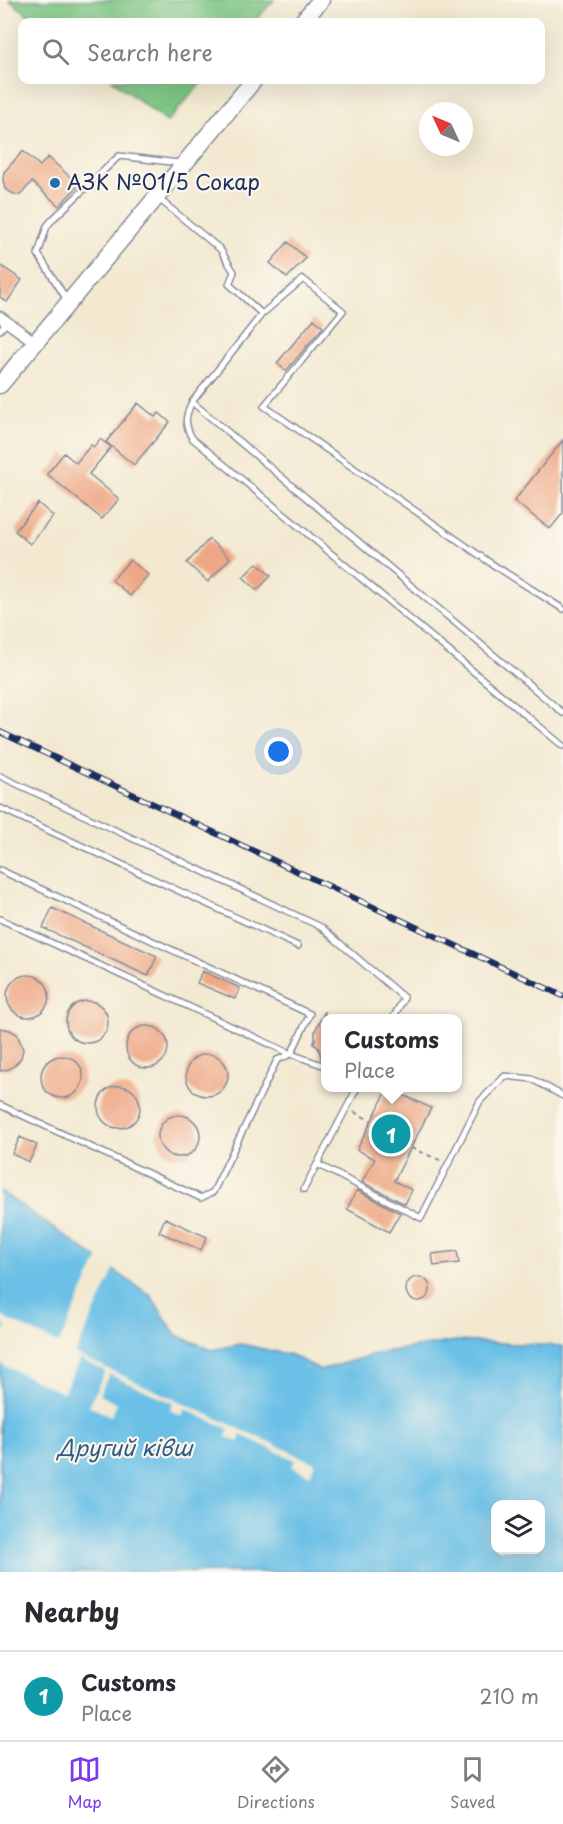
<!DOCTYPE html>
<html lang="en">
<head>
<meta charset="utf-8">
<style>
	body { margin:0; font-family:"Playpen Sans",sans-serif; background:#f2f2f3; color:#2b2b33 }
	.controls { position:absolute; right:18px; bottom:18px; display:grid; overflow:hidden; border-radius:12px; box-shadow:0 6px 24px #0002 }
	.controls button { width:54px; height:54px; display:grid; place-items:center; padding:0; border:0; border-bottom:2px solid #e1e1e2; background:#fff; color:#2b2b33; font:30px sans-serif }
	.compass { position:absolute; left:419px; top:102px; width:54px; height:54px; border-radius:50%; background:#fff; box-shadow:0 6px 24px #0002; rotate:314deg }
	.you { position:absolute; left:279px; top:752px; width:21px; height:21px; margin:-15px; border:4px solid #fff; border-radius:50%; background:#1a73e8; box-shadow:0 0 0 9px #1a73e833 }
	.badge { display:grid; place-items:center; width:39px; height:39px; border-radius:50%; background:#7c3aed; color:#fff; font-size:20px; font-weight:700 }
	.pin { position:absolute; translate:-50% -50%; border:3px solid #fff; box-shadow:0 2px 6px #0006 }
	.popup { position:absolute; left:321px; top:1014px; width:141px; height:78px; box-sizing:border-box; display:grid; place-content:center; border-radius:12px; background:#fff; filter:drop-shadow(0 2px 4px #0005); font-size:20px; white-space:nowrap; color:#7c7c81 }
	.popup b { font-size:22px; color:#2b2b33 }
	.popup::after { content:''; position:absolute; left:50%; top:100%; margin-left:-12px; border:12px solid transparent; border-top-color:#fff }
	.list { margin:0; padding:0; list-style:none }
	h2 { display:flex; justify-content:space-between; align-items:center; height:78px; margin:0; padding:0 24px; font-size:26px }
	h2 small { font-size:20px; font-weight:400; color:#7c7c81 }
	.list li { display:grid; grid-template-columns:39px 1fr auto; gap:18px; align-items:center; box-sizing:border-box; height:90px; padding:0 24px; border-top:2px solid #e1e1e2 }
	.list b { display:block; font-size:22px; white-space:nowrap }
	.list p { margin:0; font-size:20px; white-space:nowrap; color:#7c7c81 }
	.list em { font-size:20px; font-style:normal; color:#7c7c81 }
	.icon { flex:none; width:33px; height:33px; fill:none; stroke:currentColor; stroke-width:2; stroke-linecap:round; stroke-linejoin:round }
	.map { position:relative; flex:none; width:563px; height:1572px; overflow:hidden }
	.search { position:absolute; background:#fff; box-shadow:0 6px 24px #0002; left:18px; right:18px; top:18px; height:66px; display:flex; align-items:center; gap:15px; box-sizing:border-box; padding:0 21px; border-radius:12px; color:#7c7c81; font-size:22px }
	.sheet { height:168px; background:#fff }
	nav { display:flex; justify-content:space-around; align-items:center; box-sizing:border-box; height:84px; border-top:2px solid #e1e1e2; background:#fff; font-size:16px; color:#7c7c81 }
	nav a { display:grid; justify-items:center; gap:3px }
	nav .on { color:#7c3aed }
	.map>svg:first-child { display:block }
</style>
</head>
<body>
<div class="map">
<svg width="563" height="1572" viewBox="0 0 563 1572">
	<rect width="100%" height="100%" fill="#fbf7ec"/>
	<filter id="ink" filterUnits="userSpaceOnUse"><feTurbulence type="fractalNoise" baseFrequency=".0167" numOctaves="2"/><feDisplacementMap in="SourceGraphic" scale="12" xChannelSelector="R" yChannelSelector="G"/><feConvolveMatrix kernelMatrix="1 2 1 2 8 2 1 2 1" color-interpolation-filters="sRGB"/></filter>
	<filter id="wash" filterUnits="userSpaceOnUse"><feTurbulence type="fractalNoise" baseFrequency=".008" numOctaves="4" result="noise"/><feDisplacementMap in="SourceGraphic" scale="24" xChannelSelector="R" yChannelSelector="G"/><feGaussianBlur stdDeviation="1.35" result="paint"/><feColorMatrix in="noise" values="0 0 0 0 0 0 0 0 0 0 0 0 0 0 0 0 0 1.4 0 .05"/><feComposite in="paint" operator="in"/></filter>
	<g filter="url(#wash)">
		<rect width="100%" height="100%" fill="#f3e9d1"/>
		<path fill="#7dc683" stroke="#4c7a70" stroke-width="1.5" d="M9,0H274L254,22H38Z
			M112,80H204L167,122Z"/>
		<path fill="#6ac0e6" stroke="#4278a2" stroke-width="1.5" fill-rule="evenodd" d="M0,1191L151,1296L176,1335L212,1350L240,1344L291,1355L321,1370L378,1353L456,1341L563,1346V1572H0ZM496,1504H540V1550H496Z"/>
		<path fill="#f3e9d1" d="M99,1257L115,1268L75,1354L315,1463L310,1475L292,1467L295,1460L241,1435L238,1442L226,1437L229,1429L185,1409L182,1416L170,1410L173,1403L109,1374L99,1395L117,1404L111,1416L89,1406L105,1371L80,1359L63,1393L0,1364V1339L6,1326L0,1323V1316L59,1344Z"/>
		<g id="blocks">
			<path fill="#eea885" d="M23,151L40,166L48,157L79,185L59,206L32,182L20,195L14,194L5,189L3,180L4,172Z
				M288,242L306,258L287,278L270,263Z
				M0,265L22,280L7,302L0,297Z
				M314,319L323,327L286,371L277,363Z
				M138,403L155,417L159,413L170,422L134,465L106,442Z
				M100,439L111,447L89,474L119,499L102,519L47,474L64,453L76,463L91,445L94,447Z
				M563,440V513L550,529L514,501Z
				M38,503L53,516L30,544L15,531Z
				M209,539L230,558L208,582L187,563Z
				M130,560L148,575L130,596L112,580Z
				M257,563L271,576L257,590L243,577Z
				M52,908L157,956L148,976L43,928Z
				M202,971L240,988L235,999L197,983Z
				M7 996a21 21 0 1 1 42 0a21 21 0 1 1-42 0Z
				M66 1022a21 21 0 1 1 42 0a21 21 0 1 1-42 0Z
				M325,1011V1061L322,1060L318,1047L313,1044L315,1040V1031Z
				M126 1047a21 21 0 1 1 42 0a21 21 0 1 1-42 0Z
				M0,1028L10,1030L17,1034L23,1049L21,1058L16,1064L9,1069L0,1071Z
				M186 1075a21 21 0 1 1 42 0a21 21 0 1 1-42 0Z
				M41 1077a21 21 0 1 1 42 0a21 21 0 1 1-42 0Z
				M98 1107a21 21 0 1 1 42 0a21 21 0 1 1-42 0Z
				M388,1088L431,1108L394,1181L412,1190L405,1204L362,1182L375,1159L357,1150Z
				M158 1136a21 21 0 1 1 42 0a21 21 0 1 1-42 0Z
				M20,1137L37,1145L29,1162L12,1154Z
				M357,1190L400,1213L389,1232L347,1209Z
				M165,1218L207,1237L201,1250L159,1232Z
				M457,1251L459,1263L434,1266L432,1254Z
				M406 1289a12 12 0 1 1 24 0a12 12 0 1 1-24 0Z"/>
		</g>
	</g>
	<g filter="url(#ink)">
		<use href="#blocks" fill-opacity="0" stroke="#878c98" stroke-width="1.5"/>
		<g fill="none" stroke-linecap="round" stroke-linejoin="round">
			<defs>
				<path id="lane" d="M159,199L220,249L234,272L229,284L262,314
					M67,300L38,254L47,226L54,218L119,156L179,163
					M0,330L7,322
					M192,402L563,713
					M563,609L492,564L264,406L343,311L303,279L262,314L192,402C185,416 184,424 192,438L563,746
					M0,776L321,927L404,998L393,1018
					M0,808L298,946
					M0,870L310,1014L291,1054L0,919
					M0,1105L201,1198L213,1192L277,1060L291,1054L325,1066
					M317,1164L421,1218L480,1101L505,1076L532,1079L563,1096
					M304,1189L357,1088"/>
				<path id="street" d="M0,317L35,342"/>
				<path id="primary" d="M302,22L321,0
					M0,385L254,80"/>
			</defs>
			<use href="#lane" stroke="#878c98" stroke-width="8"/>
			<use href="#street" stroke="#878c98" stroke-width="13"/>
			<use href="#primary" stroke="#878c98" stroke-width="19"/>
			<path stroke="#878c98" stroke-width="2" stroke-dasharray="4.5 4.5" stroke-linecap="butt" d="M354,1112L372,1121
				M411,1148L442,1161"/>
			<use href="#lane" stroke="#fff" stroke-width="5"/>
			<use href="#street" stroke="#fff" stroke-width="10"/>
			<use href="#primary" stroke="#fff" stroke-width="16"/>
			<defs>
				<path id="rail" d="M0,732L563,996"/>
			</defs>
			<use href="#rail" stroke="#1b2f5e" stroke-width="6"/>
			<use href="#rail" stroke="#fbf7ec" stroke-width="4" stroke-dasharray="11" stroke-linecap="butt"/>
		</g>
	</g>
	<circle fill="#1f6fb2" stroke="#fbf7ec" stroke-width="2" cx="55" cy="183" r="6"/>
	<g text-anchor="middle" stroke-width="4.5" stroke-linejoin="round" paint-order="stroke">
		<g font-size="21" fill="#1b2f5e" stroke="#fbf7ec" text-anchor="start">
			<text x="67" y="190">АЗК №01/5 Сокар</text>
		</g>
		<g font-size="22" font-style="italic" fill="#335a87" stroke="#fbf7ec">
			<text x="125" y="1456">Другий ківш</text>
		</g>
	</g>
</svg>
<div class="controls">
<button><svg class="icon" aria-label="layers" viewBox="0 0 24 24"><path d="M12 4l9 5-9 5-9-5zM3 14l9 5 9-5"/></svg></button>
</div>
<svg class="compass" viewBox="-18 -18 36 36"><path d="M0-13l5 13h-10z" fill="#e53935"/><path d="M0 13l5-13h-10z" fill="#7c7c81"/></svg>
<div class="you"></div>
<div class="pin badge" style="left:391px;top:1134px;background:#0f9aa8">1</div>
<div class="popup"><b>Customs</b>Place</div>
<div class="search"><svg class="icon" aria-label="search" viewBox="0 0 24 24"><circle cx="10" cy="10" r="6"/><path d="M15 15l6 6"/></svg>Search here</div>
</div>
<section class="sheet">
<h2>Nearby<small></small></h2>
<ul class="list">
<li><span class="badge" style="background:#0f9aa8">1</span><div><b>Customs</b><p>Place</p></div><em>210 m</em></li>
</ul>
</section>
<nav>
<a class="on"><svg class="icon" aria-label="map" viewBox="0 0 24 24"><path d="M3 6l6-2 6 2 6-2v14l-6 2-6-2-6 2zM9 4v14M15 6v14"/></svg>Map</a>
<a><svg class="icon" aria-label="directions" viewBox="0 0 24 24"><path d="M12 3l9 9-9 9-9-9zM9 14v-3h6M13 9l2 2-2 2"/></svg>Directions</a>
<a><svg class="icon" aria-label="saved" viewBox="0 0 24 24"><path d="M7 4h10v16l-5-4-5 4z"/></svg>Saved</a>
</nav>
</body>
</html>
